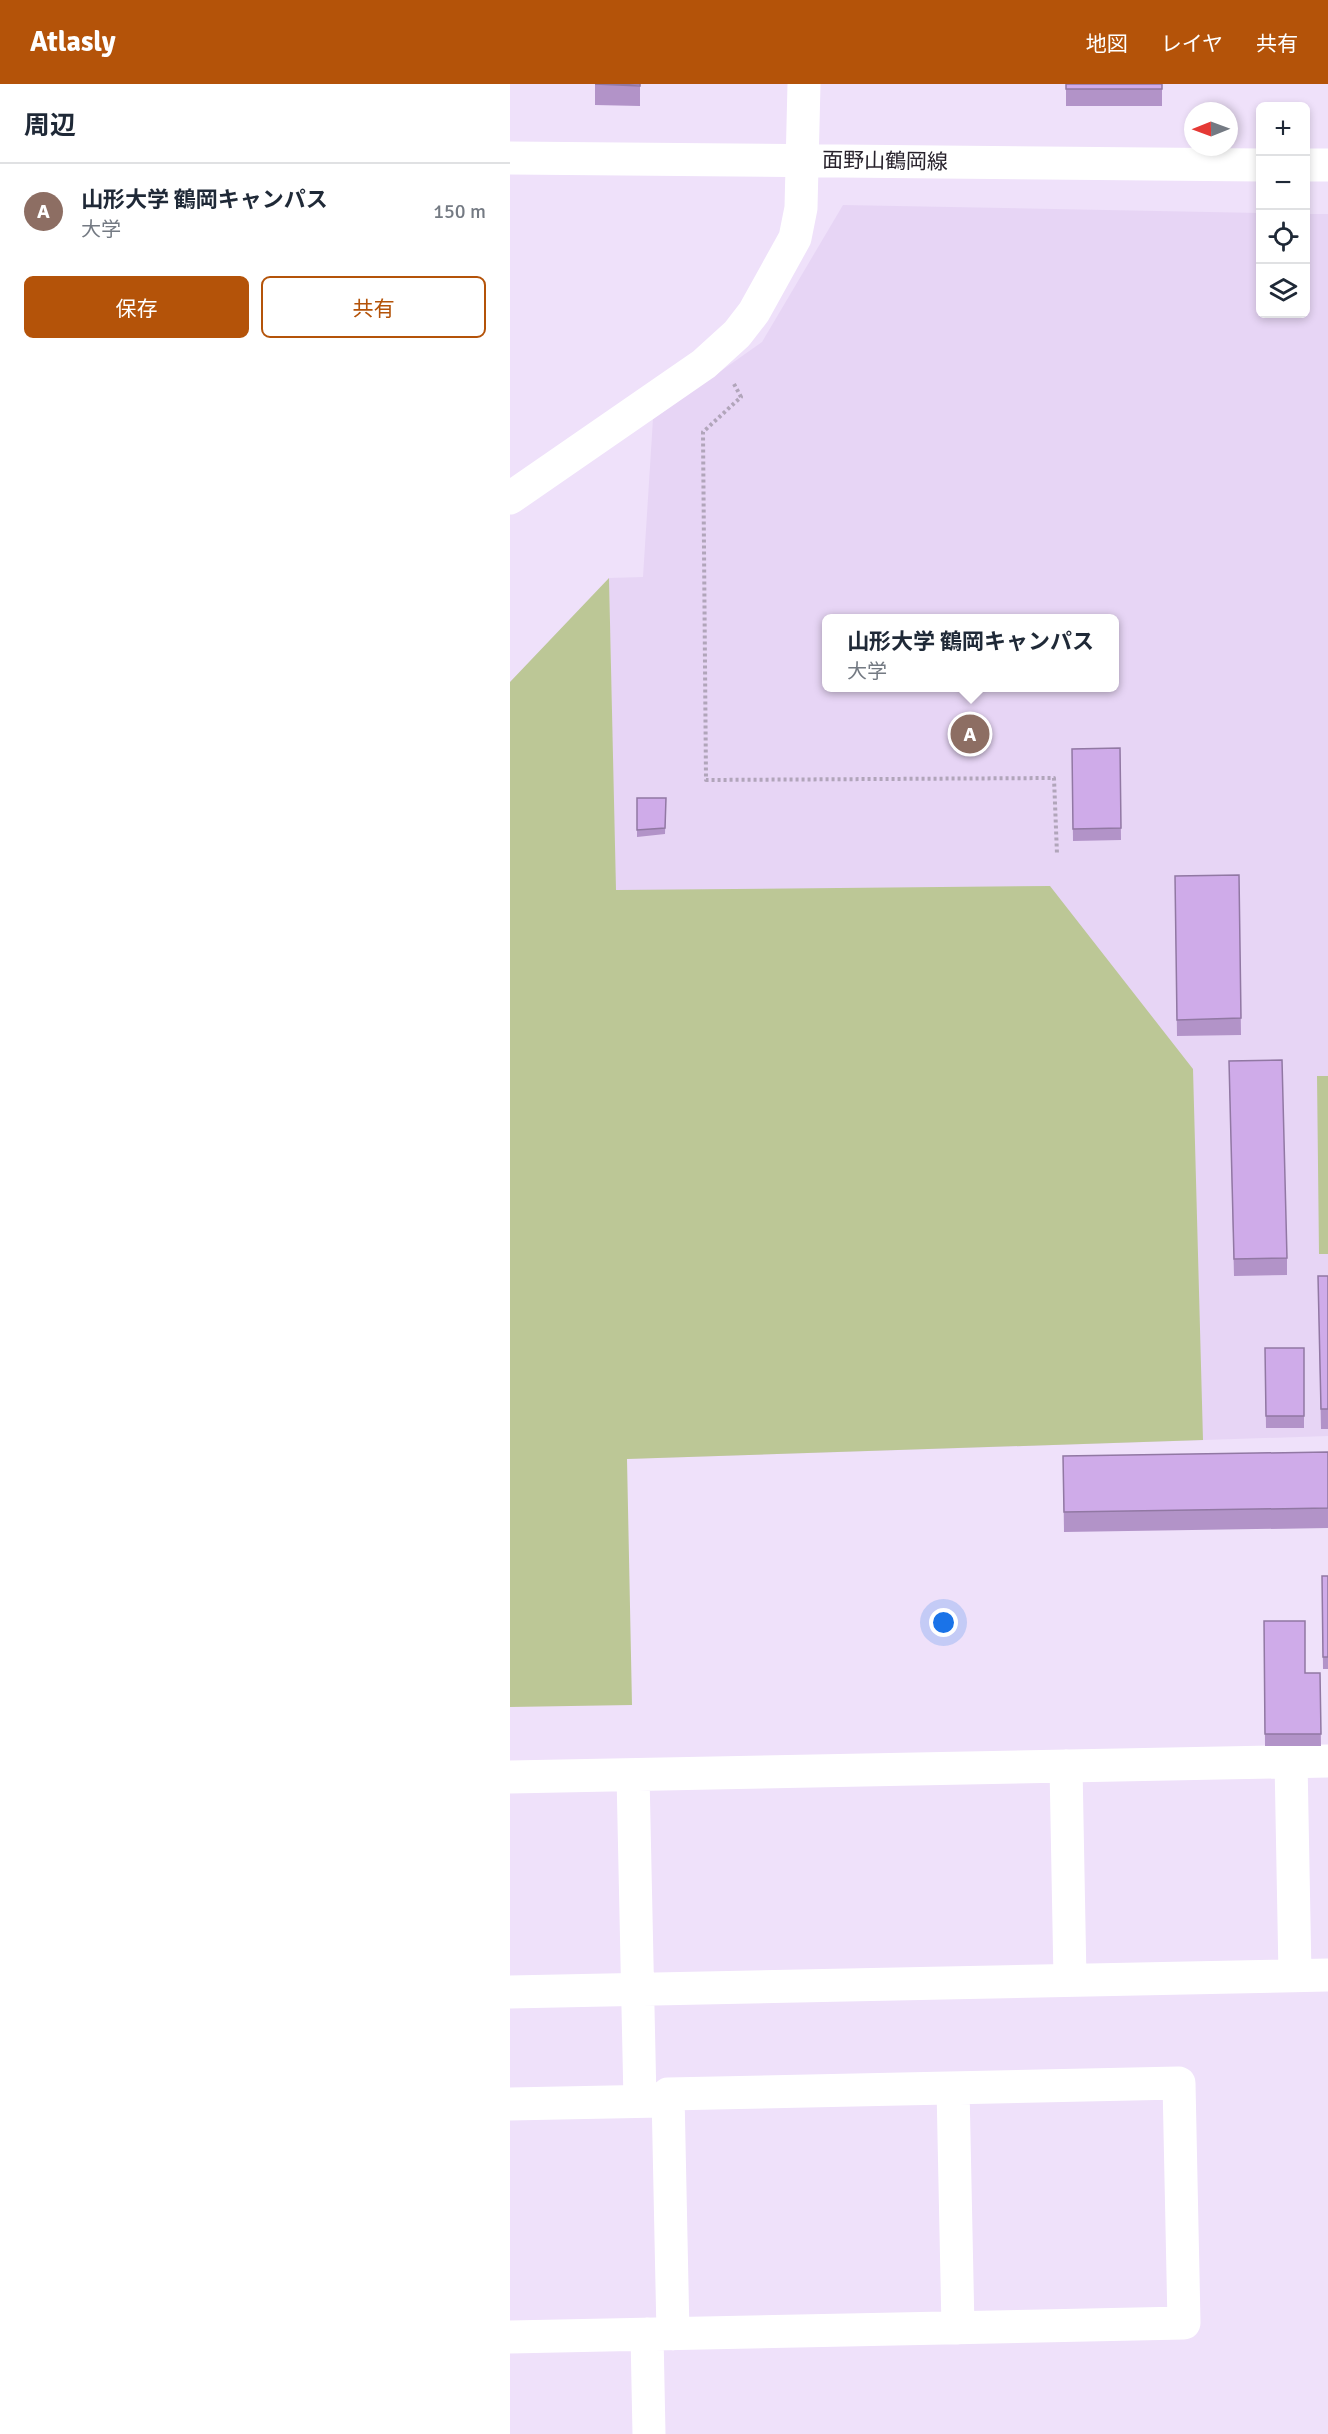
<!DOCTYPE html>
<html lang="ja">
<head>
<meta charset="utf-8">
<style>
	body { margin:0; font-family:Signika,"Noto Sans JP",sans-serif; background:#f2f2f3; color:#1f2937 }
	.controls { position:absolute; right:18px; top:18px; display:grid; overflow:hidden; border-radius:9px; box-shadow:0 3px 9px #0003 }
	.controls button { width:54px; height:54px; display:grid; place-items:center; padding:0; border:0; border-bottom:2px solid #e0e1e3; background:#fff; color:#1f2937; font:30px sans-serif }
	.compass { position:absolute; left:674px; top:18px; width:54px; height:54px; border-radius:50%; background:#fff; box-shadow:0 3px 9px #0003; rotate:269deg }
	.you { position:absolute; left:434px; top:1539px; width:21px; height:21px; margin:-15px; border:4px solid #fff; border-radius:50%; background:#1a73e8; box-shadow:0 0 0 9px #1a73e833 }
	.badge { display:grid; place-items:center; width:39px; height:39px; border-radius:50%; background:#b45309; color:#fff; font-size:20px; font-weight:700 }
	.pin { position:absolute; translate:-50% -50%; border:3px solid #fff; box-shadow:0 2px 6px #0006 }
	.popup { position:absolute; left:312px; top:530px; width:297px; height:78px; box-sizing:border-box; display:grid; place-content:center; border-radius:9px; background:#fff; filter:drop-shadow(0 2px 4px #0005); font-size:20px; white-space:nowrap; color:#747a83 }
	.popup b { font-size:22px; color:#1f2937 }
	.popup::after { content:''; position:absolute; left:50%; top:100%; margin-left:-12px; border:12px solid transparent; border-top-color:#fff }
	.list { margin:0; padding:0; list-style:none }
	h2 { display:flex; justify-content:space-between; align-items:center; height:78px; margin:0; padding:0 24px; font-size:26px }
	h2 small { font-size:20px; font-weight:400; color:#747a83 }
	.list li { display:grid; grid-template-columns:39px 1fr auto; gap:18px; align-items:center; box-sizing:border-box; height:96px; padding:0 24px; border-top:2px solid #e0e1e3 }
	.list b { display:block; font-size:22px; white-space:nowrap }
	.list p { margin:0; font-size:20px; white-space:nowrap; color:#747a83 }
	.list em { font-size:20px; font-style:normal; color:#747a83 }
	.actions { display:flex; gap:12px; padding:18px 24px }
	.actions a { flex:1; padding:14px 0; border:2px solid #b45309; border-radius:9px; text-align:center; font-size:21px; color:#b45309 }
	.actions .main { background:#b45309; color:#fff }
	.icon { flex:none; width:33px; height:33px; fill:none; stroke:currentColor; stroke-width:2; stroke-linecap:round; stroke-linejoin:round }
	.map { position:relative; flex:none; width:818px; height:2350px; overflow:hidden }
	header { display:flex; align-items:center; gap:36px; box-sizing:border-box; height:84px; padding:0 30px; background:#b45309; color:#fff }
	header strong { font-size:28px }
	nav { display:flex; gap:33px; margin-inline-start:auto; font-size:21px }
	main { display:flex }
	aside { flex:1; background:#fff }
	.map>svg:first-child { display:block }
</style>
</head>
<body>
<header>
<strong>Atlasly</strong>
<nav><a>地図</a><a>レイヤ</a><a>共有</a></nav>
</header>
<main>
<aside>
<h2>周辺<small></small></h2>
<ul class="list">
<li><span class="badge" style="background:#8d6e63">A</span><div><b>山形大学 鶴岡キャンパス</b><p>大学</p></div><em>150 m</em></li>
</ul>
<div class="actions"><a class="main">保存</a><a>共有</a></div>
</aside>
<div class="map">
<svg width="818" height="2350" viewBox="0 0 818 2350">
	<rect width="100%" height="100%" fill="#efe1fa"/>
	<path fill="#e7d5f5" fill-rule="evenodd" d="M333,121L750,129V230H796V130H818V1352L116,1375L99,494L133,493L143,335L252,258ZM316,534H604V604H316Z"/>
	<path fill="#bcc796" d="M99,494L106,806L540,802L683,985L693,1356L117,1375L122,1621L0,1623V598Z
		M807,992H818V1170H809Z"/>
	<g fill="none" stroke-linecap="round" stroke-linejoin="round">
		<path stroke="#b1a5ba" stroke-width="4" stroke-dasharray="3 3" stroke-linecap="butt" d="M224,300L231,313L193,348L196,696L544,694L547,770"/>
		<path stroke="#fff" stroke-width="33" d="M781,1677L785,1891
			M556,1682L560,1896
			M123,1691L130,2017
			M0,1693L818,1677
			M0,1908L818,1891
			M443,2004L448,2244
			M0,2020L151,2017
			M137,2250L139,2350
			M0,2253C225,2248 450,2244 674,2239L669,1999L158,2010L163,2250"/>
		<path stroke="#fff" stroke-width="33" d="M0,74L750,81
			M796,81H818
			M0,414L194,280L227,250L244,228L285,154L291,124L294,0"/>
	</g>
	<path fill="#b293c8" d="M85,0H130V22L85,21Z
		M556,0H652V22H556Z
		M610,664L611,756L563,757L562,665Z
		M127,714H156L155,750L127,753Z
		M729,791L731,951L667,952L665,792Z
		M719,977L777,1174V1191L724,1192Z
		M808,1192H818V1345H811Z
		M755,1264H794V1344H756Z
		M818,1368V1444L554,1448L553,1372Z
		M812,1492H818V1585H813Z
		M754,1537L795,1589H810L811,1662H755Z"/>
	<path fill="#cfabe9" stroke="#9178a3" stroke-width="1.5" d="M85,0H130V2Z
		M556,0H652V5H556Z
		M610,664L611,744L563,745L562,665Z
		M127,714H156L155,744L127,746Z
		M729,791L731,934L667,936L665,792Z
		M772,976L777,1174L724,1175L719,977Z
		M808,1192H818V1325H811Z
		M755,1264H794V1332H756Z
		M818,1368V1424L554,1428L553,1372Z
		M812,1492H818V1573H813Z
		M754,1537H795V1589H810L811,1650H755Z"/>
	<g text-anchor="middle" stroke-width="4.5" stroke-linejoin="round" paint-order="stroke">
		<g font-size="21" fill="#28222c" stroke="#fff">
			<text transform="translate(375 77) rotate(1)" y="7">面野山鶴岡線</text>
		</g>
	</g>
</svg>
<div class="controls">
<button>+</button>
<button>−</button>
<button><svg class="icon" aria-label="locate" viewBox="0 0 24 24"><circle cx="12" cy="12" r="6"/><path d="M12 2v4M12 18v4M2 12h4M18 12h4"/></svg></button>
<button><svg class="icon" aria-label="layers" viewBox="0 0 24 24"><path d="M12 4l9 5-9 5-9-5zM3 14l9 5 9-5"/></svg></button>
</div>
<svg class="compass" viewBox="-18 -18 36 36"><path d="M0-13l5 13h-10z" fill="#e53935"/><path d="M0 13l5-13h-10z" fill="#747a83"/></svg>
<div class="you"></div>
<div class="pin badge" style="left:460px;top:650px;background:#8d6e63">A</div>
<div class="popup"><b>山形大学 鶴岡キャンパス</b>大学</div>
</div>
</main>
</body>
</html>
